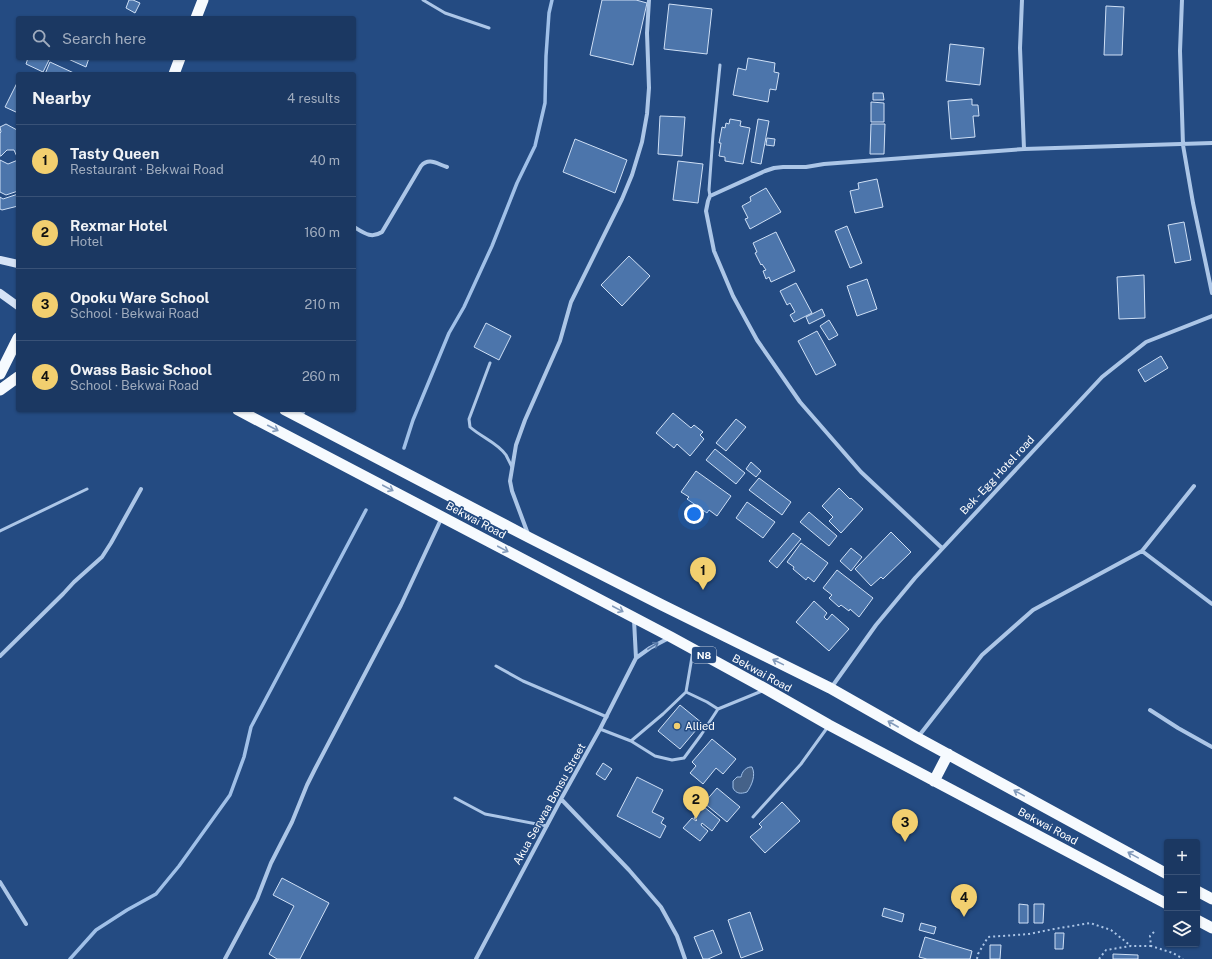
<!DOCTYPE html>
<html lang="en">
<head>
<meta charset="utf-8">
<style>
	body { margin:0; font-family:"Public Sans",sans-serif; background:#243f68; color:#f1f3f6 }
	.controls { position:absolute; right:12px; bottom:12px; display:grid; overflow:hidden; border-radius:4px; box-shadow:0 1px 3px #0004 }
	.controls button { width:36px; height:36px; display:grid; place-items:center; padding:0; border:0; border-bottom:1px solid #395277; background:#1b3862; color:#f1f3f6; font:20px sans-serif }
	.you { position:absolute; left:694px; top:514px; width:14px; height:14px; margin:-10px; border:3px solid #fff; border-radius:50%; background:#1a73e8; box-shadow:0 0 0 6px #1a73e833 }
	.badge { display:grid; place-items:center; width:26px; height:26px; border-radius:50%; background:#f2cf6f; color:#111; font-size:13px; font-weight:700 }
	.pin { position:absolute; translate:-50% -33px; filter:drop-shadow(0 1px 2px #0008) }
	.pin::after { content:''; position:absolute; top:21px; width:14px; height:12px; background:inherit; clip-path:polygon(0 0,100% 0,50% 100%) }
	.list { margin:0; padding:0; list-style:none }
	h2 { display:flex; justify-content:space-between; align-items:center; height:52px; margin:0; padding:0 16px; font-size:17px }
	h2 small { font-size:13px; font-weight:400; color:#a0acbe }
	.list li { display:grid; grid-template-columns:26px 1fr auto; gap:12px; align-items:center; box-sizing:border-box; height:72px; padding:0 16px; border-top:1px solid #395277 }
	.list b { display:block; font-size:15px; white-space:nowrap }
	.list p { margin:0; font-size:13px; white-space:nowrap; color:#a0acbe }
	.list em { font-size:13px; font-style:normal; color:#a0acbe }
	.icon { flex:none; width:22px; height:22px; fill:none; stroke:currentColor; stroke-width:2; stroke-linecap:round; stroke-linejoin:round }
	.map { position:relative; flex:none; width:1212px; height:959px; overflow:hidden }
	.search { position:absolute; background:#1b3862; box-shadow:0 1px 3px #0004; left:16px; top:16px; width:340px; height:44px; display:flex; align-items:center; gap:10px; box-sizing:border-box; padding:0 14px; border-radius:4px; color:#a0acbe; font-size:15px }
	.panel { position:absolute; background:#1b3862; box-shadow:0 1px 3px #0004; left:16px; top:72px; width:340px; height:340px; border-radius:4px }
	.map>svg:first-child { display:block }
</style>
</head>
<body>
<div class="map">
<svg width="1212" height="959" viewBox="0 0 1212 959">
	<rect width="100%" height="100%" fill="#244b82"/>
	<path fill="#456289" stroke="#a0c0e8" d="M750,767H752C756,775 752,785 747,792C741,794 736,794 733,788V781L737,777H741C742,772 745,768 750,767Z"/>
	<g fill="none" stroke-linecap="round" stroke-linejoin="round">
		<path stroke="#a0c0e8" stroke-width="3.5" d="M404,448L413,420L449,333L464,307L492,246L517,183L535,146L545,103L546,56L549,13L552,0
			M70,959L96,930L127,910L156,894L179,866L230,795L244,757L251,727L366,510"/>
	</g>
	<path fill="#4c75ab" stroke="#cfe0f6" d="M129,0H133L140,3L135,13L126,8Z
		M602,0H636L647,3L633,65L590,55Z
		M669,4L712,9L707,54L664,49Z
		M1106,6L1124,7L1122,55H1104Z
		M950,44L984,48L980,85L946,81Z
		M28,58H46L49,60L43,72L26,64Z
		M66,58H89L86,67Z
		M748,58L775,63L774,72L779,73L776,90L770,89L768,102L733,95L738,68L746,70Z
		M50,62L76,74H45Z
		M18,81V113L5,107Z
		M873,93H883L884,100H873Z
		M972,99V105H978L979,116H973L975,137L951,139L948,101Z
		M871,102L884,103V122H871Z
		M660,116L685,117L682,156L658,154Z
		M730,119L741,121L740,126L750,128L743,164L725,161V157L719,156L721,143H719L722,127L725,128L726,123L729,124Z
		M758,119L769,121L761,164L751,162Z
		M6,124L17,130L18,134V159L14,150H7L1,156H0V133L1,132L0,127Z
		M871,124H885L884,154H870Z
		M767,138L775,139L774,146L766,145Z
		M575,139L627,160L615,193L563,172Z
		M0,160L8,164L18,160V191L6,195L0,192Z
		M678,161L703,164L698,203L673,200Z
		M877,179L883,207L855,213L850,191L859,189L858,183Z
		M766,188L781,212L750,229L745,219L748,218L742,206L751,201L750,197Z
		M18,194V206L2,210L0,209V197L3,199Z
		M1184,222L1191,260L1175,263L1168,225Z
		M847,226L862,263L850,268L835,231Z
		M776,232L795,271L771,282L769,277L766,279L763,271L766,270L762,264L761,265L755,253L757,252L753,243Z
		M629,256L650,276L622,306L601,285Z
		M1144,275L1145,318L1119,319L1117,277Z
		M867,279L877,309L857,316L847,286Z
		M796,283L812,313L794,322L790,315L795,312L790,303L787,305L780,291Z
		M822,309L825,316L809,324L806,317Z
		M829,320L838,335L829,340L820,326Z
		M486,323L511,336L499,360L474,347Z
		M817,331L836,365L816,375L798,341Z
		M1161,356L1168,368L1145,382L1138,370Z
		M673,413L691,428L694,425L703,432L700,435L704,439L690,456L677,444L674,448L656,433Z
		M736,419L746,427L726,451L716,443Z
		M715,449L745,473L736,484L706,460Z
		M751,462L761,471L756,477L746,469Z
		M696,471L731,496L717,516L709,510L707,513L687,499L689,497L681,492Z
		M759,478L791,502L782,515L749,490Z
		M839,488L850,499L851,498L863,509L841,533L829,521L833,517L822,506Z
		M747,502L775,522L763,538L736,518Z
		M809,512L837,536L829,546L800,522Z
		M891,532L911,552L883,579L881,577L871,586L855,569Z
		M793,533L801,539L777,568L769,561Z
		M801,543L828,563L814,582L808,577L806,580L793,569L794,567L787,562Z
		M851,548L862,557L851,571L840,561Z
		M837,570L873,598L859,617L850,609L849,611L841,605L839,607L829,598L832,595L823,588Z
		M814,601L827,613L824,617L827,620L832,614L849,629L829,651L796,622Z
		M680,705L702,723L680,749L658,731Z
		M712,739L736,759L723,774L716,768L703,784L690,773L696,766L692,762Z
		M603,763L612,769L605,780L596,774Z
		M637,777L663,790L652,812L664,818L661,823L666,826L660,838L617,816Z
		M717,788L740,807L727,822L704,803Z
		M782,802L800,821L765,853L750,837L762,827L759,824Z
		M703,806L720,820L712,831L702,823L701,825L708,831L700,841L683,828L692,818L696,821L697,820L694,818Z
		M282,878L329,903L300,959H277L269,954L294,906L273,895Z
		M1019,904L1028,905V923H1019Z
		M1034,904H1044L1043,923H1034Z
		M884,908L904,914L902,922L882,916Z
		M750,912L763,950L741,958L728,920Z
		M921,923L936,927L934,934L919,930Z
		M713,930L722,953L708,959H703L694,937Z
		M1055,933H1064L1063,949H1055Z
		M925,937L972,951L970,959H927L919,957Z
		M990,945H1001L1000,959H990Z
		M1113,954L1138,955V959H1113Z"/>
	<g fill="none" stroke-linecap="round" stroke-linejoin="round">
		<path stroke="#acc6e7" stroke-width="2" stroke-dasharray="2 3" stroke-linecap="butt" d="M1154,932L1150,936L1151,946L1173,953L1183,959
			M977,959L978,954L988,937L1029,934L1054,929L1090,923L1111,930L1131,946
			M1099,959L1106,950L1131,946H1151"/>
		<path stroke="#acc6e7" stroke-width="3" d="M423,0L445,13L489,28
			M710,196L709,190L713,135L720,65
			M490,363L469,419L470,427C481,437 498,443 506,455C508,459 510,463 512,467
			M0,531L87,489
			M496,666L523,681L607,717
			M686,692L707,702L718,709L762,691
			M600,729L631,741L663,714L686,692L693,651
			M631,741L655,756L672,760L684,758L701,735L718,709
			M455,798L485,814L547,826
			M753,817L801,764L827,728"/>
		<path stroke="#acc6e7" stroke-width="4" d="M1022,0L1020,48L1024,149
			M1182,0L1180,51L1183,145L1193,203L1212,293
			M354,227C364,233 371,239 382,232L421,166C429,157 437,164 447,167
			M300,418L304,410
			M528,534L512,491L510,481L516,445L525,420L560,341L571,302L622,199L632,175L642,142L647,114L649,88L647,33L649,0
			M942,548L861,472L800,402L757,340L733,296L714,251L706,211L708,201L710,196L765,171L774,168L783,167H806L824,164L1024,149L1212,143
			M1142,551L1212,604
			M634,620L636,658
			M0,656L63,594L74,582L102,557L111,543L141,489
			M831,688L876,625L915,578L1102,377L1146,342L1212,316
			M1150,710L1178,728L1212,747
			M918,737L982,655L1033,610L1142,551L1194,486
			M561,799L629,870L661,907L677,936L685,959
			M0,882L26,924
			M225,959L257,899L271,863L292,822L307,785L315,769L401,605L442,517
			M476,959L561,799L600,729L636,658L650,648L669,638"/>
		<path stroke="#d6e3f6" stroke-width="8" d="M0,260L18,264
			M0,293L18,306"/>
		<path stroke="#f6fafe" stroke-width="11" d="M196,18L203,0
			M174,74L180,58
			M0,374L18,338
			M0,390L18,377
			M238,410L671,637L766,689L829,725L1167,904
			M285,410L530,538L662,605L830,688L918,738L1167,874
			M934,781L948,754
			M1197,891L1212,899
			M1197,920L1212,928"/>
	</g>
	<defs><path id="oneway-shaft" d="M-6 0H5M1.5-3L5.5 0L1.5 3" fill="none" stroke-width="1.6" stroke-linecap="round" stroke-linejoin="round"/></defs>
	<g stroke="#829aba">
		<use href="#oneway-shaft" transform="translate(273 428) rotate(27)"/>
		<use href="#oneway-shaft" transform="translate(388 488) rotate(28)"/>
		<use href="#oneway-shaft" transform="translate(503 549) rotate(28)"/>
		<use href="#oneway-shaft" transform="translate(618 609) rotate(28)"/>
		<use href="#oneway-shaft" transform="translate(778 662) rotate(-154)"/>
		<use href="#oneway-shaft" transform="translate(893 724) rotate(-150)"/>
		<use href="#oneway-shaft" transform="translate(1019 793) rotate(-151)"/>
		<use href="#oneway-shaft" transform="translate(1133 855) rotate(-151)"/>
	</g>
	<use stroke="#5476a5" href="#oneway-shaft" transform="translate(653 646) rotate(-31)"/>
	<circle fill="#f2cf6f" stroke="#244b82" stroke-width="1.5" cx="677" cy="726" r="4"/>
	<g text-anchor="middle" stroke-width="3" stroke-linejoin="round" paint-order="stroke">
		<rect fill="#244b82" stroke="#bdc9da" stroke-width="1" x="692" y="647" width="24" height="16" rx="3"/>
		<g font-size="10" font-weight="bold" fill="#fff">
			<text x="704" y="659">N8</text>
		</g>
		<g font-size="11" fill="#fff" stroke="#244b82">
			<text transform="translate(997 475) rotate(-47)" y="4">Bek - Egg Hotel road</text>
			<text transform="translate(476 520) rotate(28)" y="4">Bekwai Road</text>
			<text transform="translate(762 673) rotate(29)" y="4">Bekwai Road</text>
			<text transform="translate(549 804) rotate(-61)" y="4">Akua Serwaa Bonsu Street</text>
			<text transform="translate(1048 826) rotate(28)" y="4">Bekwai Road</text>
		</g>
		<g font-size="11" fill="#fff" stroke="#244b82" text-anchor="start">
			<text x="685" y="730">Allied</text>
		</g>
	</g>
</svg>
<div class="controls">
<button>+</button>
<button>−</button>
<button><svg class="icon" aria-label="layers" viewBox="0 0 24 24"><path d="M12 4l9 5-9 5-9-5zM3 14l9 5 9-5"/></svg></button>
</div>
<div class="you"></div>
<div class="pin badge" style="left:703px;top:590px">1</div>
<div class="pin badge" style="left:696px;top:819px">2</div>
<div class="pin badge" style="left:905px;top:842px">3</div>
<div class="pin badge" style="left:964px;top:917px">4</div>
<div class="search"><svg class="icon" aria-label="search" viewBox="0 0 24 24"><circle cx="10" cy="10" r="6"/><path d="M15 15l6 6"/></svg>Search here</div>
<section class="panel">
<h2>Nearby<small>4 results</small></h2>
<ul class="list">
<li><span class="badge">1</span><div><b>Tasty Queen</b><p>Restaurant · Bekwai Road</p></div><em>40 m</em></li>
<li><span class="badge">2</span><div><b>Rexmar Hotel</b><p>Hotel</p></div><em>160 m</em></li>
<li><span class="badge">3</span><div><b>Opoku Ware School</b><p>School · Bekwai Road</p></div><em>210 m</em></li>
<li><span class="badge">4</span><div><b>Owass Basic School</b><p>School · Bekwai Road</p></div><em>260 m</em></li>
</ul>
</section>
</div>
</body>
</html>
